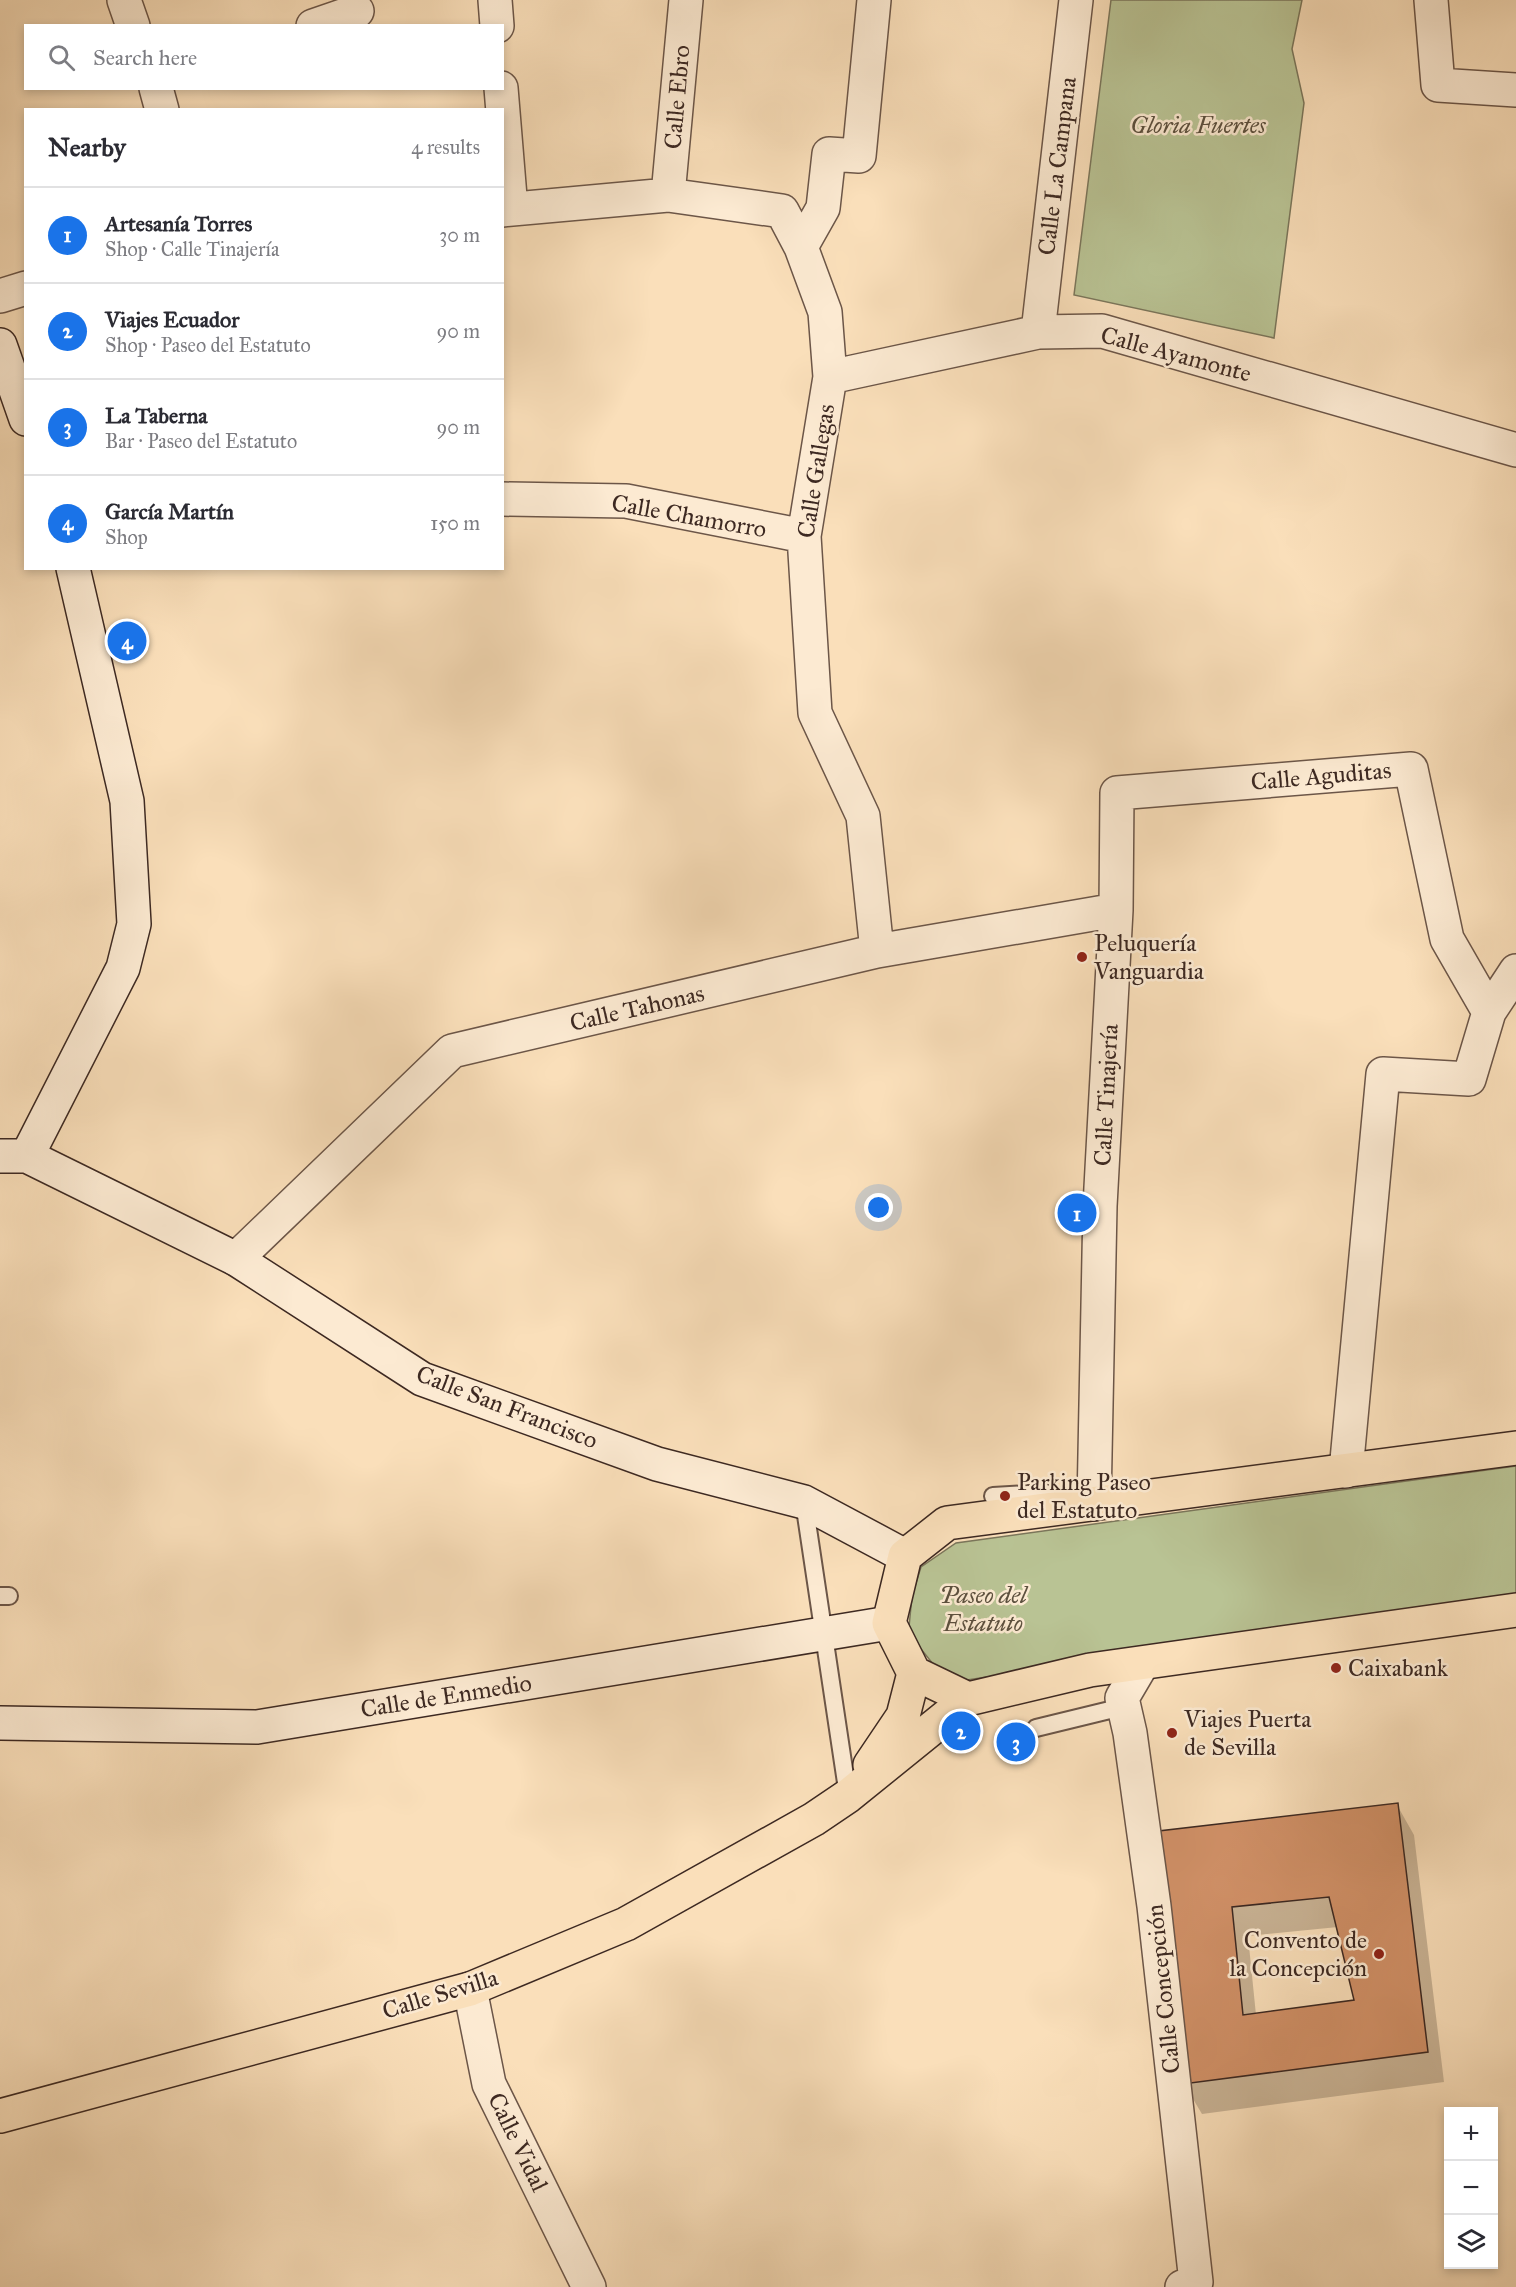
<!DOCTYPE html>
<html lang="en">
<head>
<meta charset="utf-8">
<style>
	body { margin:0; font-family:"IM FELL Great Primer",serif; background:#f2f2f3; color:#2b2b33 }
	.controls { position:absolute; right:18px; bottom:18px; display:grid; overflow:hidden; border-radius:0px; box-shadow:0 3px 9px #0003 }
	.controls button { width:54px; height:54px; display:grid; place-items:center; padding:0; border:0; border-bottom:2px solid #e1e1e2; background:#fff; color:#2b2b33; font:30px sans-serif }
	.you { position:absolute; left:879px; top:1208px; width:21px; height:21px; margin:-15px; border:4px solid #fff; border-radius:50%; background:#1a73e8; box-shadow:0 0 0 9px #1a73e833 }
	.badge { display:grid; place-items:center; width:39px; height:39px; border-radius:50%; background:#1a73e8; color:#fff; font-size:20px; font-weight:700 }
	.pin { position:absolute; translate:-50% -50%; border:3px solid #fff; box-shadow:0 2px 6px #0006 }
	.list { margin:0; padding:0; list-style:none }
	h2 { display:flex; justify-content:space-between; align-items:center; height:78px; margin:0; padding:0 24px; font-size:26px }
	h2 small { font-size:20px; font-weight:400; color:#7c7c81 }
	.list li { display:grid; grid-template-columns:39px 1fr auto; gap:18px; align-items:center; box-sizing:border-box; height:96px; padding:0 24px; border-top:2px solid #e1e1e2 }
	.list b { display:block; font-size:22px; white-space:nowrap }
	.list p { margin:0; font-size:20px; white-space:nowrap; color:#7c7c81 }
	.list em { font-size:20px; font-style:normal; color:#7c7c81 }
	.icon { flex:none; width:33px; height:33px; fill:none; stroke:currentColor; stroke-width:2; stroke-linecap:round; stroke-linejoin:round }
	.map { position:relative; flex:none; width:1516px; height:2287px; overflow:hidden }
	.search { position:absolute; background:#fff; box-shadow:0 3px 9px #0003; left:24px; top:24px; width:480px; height:66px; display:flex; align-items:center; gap:15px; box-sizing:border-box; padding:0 21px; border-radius:0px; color:#7c7c81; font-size:22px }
	.panel { position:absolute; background:#fff; box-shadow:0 3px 9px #0003; left:24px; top:108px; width:480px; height:462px; border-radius:0px }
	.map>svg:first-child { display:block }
</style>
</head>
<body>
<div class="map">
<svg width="1516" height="2287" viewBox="0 0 1516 2287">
	<rect width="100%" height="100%" fill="#fadfba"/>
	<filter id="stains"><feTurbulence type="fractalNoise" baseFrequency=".00333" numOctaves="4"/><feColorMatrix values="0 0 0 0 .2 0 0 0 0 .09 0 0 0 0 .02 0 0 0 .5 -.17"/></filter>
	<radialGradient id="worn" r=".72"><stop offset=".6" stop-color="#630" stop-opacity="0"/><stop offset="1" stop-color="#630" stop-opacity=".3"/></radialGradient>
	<path fill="#b9c394" stroke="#7b765b" stroke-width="1.5" d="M1111,0H1302L1292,49L1304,103L1274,338L1074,295Z
		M1516,1466V1598L967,1680L933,1664L921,1649L909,1627L912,1596L921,1567L956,1543Z"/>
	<path fill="#0003" fill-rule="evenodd" d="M1397,1805L1414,1835L1444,2082L1202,2114L1184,2084L1152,1833ZM1338,1927L1356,2002L1256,2015L1248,1936Z"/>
	<path fill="#d09067" stroke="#3d2922" stroke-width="1.5" fill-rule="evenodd" d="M1398,1803L1428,2052L1183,2084L1150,1832ZM1329,1897L1354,2000L1243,2015L1232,1907Z"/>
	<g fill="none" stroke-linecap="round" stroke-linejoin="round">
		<defs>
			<path id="lane" d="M993,1496L1045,1493L1067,1498
				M804,1502L848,1796
				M0,1596H9
				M1036,1728L1114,1709L1122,1698"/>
			<path id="street" d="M124,0L133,26
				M495,0L497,26
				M1431,0L1438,85L1516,90
				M313,26L357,11
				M156,88L162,110
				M501,88L511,209
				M668,195L686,0
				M502,210L668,195L782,211L801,247L825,312L830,377L804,536L815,713L863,816L877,951
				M801,247L823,208L829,154L859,156L874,0
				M0,296L26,288
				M1038,332L1076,0
				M830,377L1038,332L1102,331L1516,450
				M502,499L626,501L804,536
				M236,1259L452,1051L877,951L1116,910
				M1346,1471L1383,1074L1469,1079L1489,1012L1516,971
				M1094,1504L1100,1206L1116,910L1117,793L1411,769L1447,939L1489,1012
				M1142,1664L1122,1698L1130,1733L1154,1906L1196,2282L1182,2287
				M470,1989L489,2084L589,2287"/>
			<path id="secondary" d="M0,345L26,419
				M0,1156H27L236,1259L422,1379L657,1464L804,1502L905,1556
				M27,1156L123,968L134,924L127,801L73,568
				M0,1723L257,1727L889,1623"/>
			<path id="primary" d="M1516,1448L947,1523L905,1556L889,1623L914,1673L968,1699L1090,1670L1516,1610
				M870,1765L903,1716L914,1673
				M0,2116L470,1989L626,1924L814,1819L848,1796L968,1699"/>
		</defs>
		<use href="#lane" stroke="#6c5648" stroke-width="20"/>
		<use href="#street" stroke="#6c5648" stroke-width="36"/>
		<use href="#secondary" stroke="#3d2922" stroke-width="36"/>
		<use href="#primary" stroke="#3d2922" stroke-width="36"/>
		<use href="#lane" stroke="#fcead2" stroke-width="16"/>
		<use href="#street" stroke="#fcead2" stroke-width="33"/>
		<use href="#secondary" stroke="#fcead2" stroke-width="33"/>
		<use href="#primary" stroke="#fadfba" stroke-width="33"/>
	</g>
	<g fill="#8f2418" stroke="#fcead2" stroke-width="2">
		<circle cx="1082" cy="957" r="6"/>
		<circle cx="1005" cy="1496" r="6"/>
		<circle cx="1336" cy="1668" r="6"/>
		<circle cx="1172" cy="1733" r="6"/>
		<circle cx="1379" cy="1954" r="6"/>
	</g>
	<g text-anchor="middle" stroke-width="5" stroke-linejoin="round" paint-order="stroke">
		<g font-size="24" fill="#3d2922" stroke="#fcead2">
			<text transform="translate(677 97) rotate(-85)" y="8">Calle Ebro</text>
			<text transform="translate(1057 166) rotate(-83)" y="8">Calle La Campana</text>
			<text transform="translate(1176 354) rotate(15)" y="8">Calle Ayamonte</text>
			<text transform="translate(816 471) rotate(-81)" y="8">Calle Gallegas</text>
			<text transform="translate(689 516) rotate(10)" y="8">Calle Chamorro</text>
			<text transform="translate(1321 776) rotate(-5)" y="8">Calle Aguditas</text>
			<text transform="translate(637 1008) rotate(-13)" y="8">Calle Tahonas</text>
			<text transform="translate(1106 1095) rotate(-87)" y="8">Calle Tinajería</text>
			<text transform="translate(507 1407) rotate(21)" y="8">Calle San Francisco</text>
			<text transform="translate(446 1696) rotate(-9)" y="8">Calle de Enmedio</text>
			<text transform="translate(1163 1989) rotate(-96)" y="8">Calle Concepción</text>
			<text transform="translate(440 1994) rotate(-17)" y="8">Calle Sevilla</text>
			<text transform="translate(518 2142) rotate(64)" y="8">Calle Vidal</text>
		</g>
		<g font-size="24" font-style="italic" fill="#5c503e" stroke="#fcead2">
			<text x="1198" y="133">Gloria Fuertes</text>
			<text x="983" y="1603">Paseo del<tspan x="983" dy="28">Estatuto</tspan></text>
		</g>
		<g font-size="24" fill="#3d2922" stroke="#fcead2" text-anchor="start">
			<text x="1094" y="951">Peluquería<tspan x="1094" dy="28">Vanguardia</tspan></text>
			<text x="1017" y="1490">Parking Paseo<tspan x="1017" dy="28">del Estatuto</tspan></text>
			<text x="1348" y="1676">Caixabank</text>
			<text x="1184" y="1727">Viajes Puerta<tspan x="1184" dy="28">de Sevilla</tspan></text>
			<text x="1367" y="1948" text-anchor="end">Convento de<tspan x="1367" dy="28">la Concepción</tspan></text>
		</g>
	</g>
	<rect width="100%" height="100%" filter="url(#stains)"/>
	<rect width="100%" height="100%" fill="url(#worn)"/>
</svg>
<div class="controls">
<button>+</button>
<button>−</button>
<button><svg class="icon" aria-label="layers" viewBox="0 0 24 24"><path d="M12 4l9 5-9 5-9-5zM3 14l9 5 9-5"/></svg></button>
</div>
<div class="you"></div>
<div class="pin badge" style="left:1077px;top:1213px">1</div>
<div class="pin badge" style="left:961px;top:1731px">2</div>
<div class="pin badge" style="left:1016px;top:1742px">3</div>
<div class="pin badge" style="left:127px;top:641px">4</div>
<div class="search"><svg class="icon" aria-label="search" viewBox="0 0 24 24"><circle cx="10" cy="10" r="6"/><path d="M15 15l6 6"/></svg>Search here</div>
<section class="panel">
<h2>Nearby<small>4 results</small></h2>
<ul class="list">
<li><span class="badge">1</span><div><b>Artesanía Torres</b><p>Shop · Calle Tinajería</p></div><em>30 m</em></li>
<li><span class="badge">2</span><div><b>Viajes Ecuador</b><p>Shop · Paseo del Estatuto</p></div><em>90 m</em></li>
<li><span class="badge">3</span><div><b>La Taberna</b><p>Bar · Paseo del Estatuto</p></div><em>90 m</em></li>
<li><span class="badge">4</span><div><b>García Martín</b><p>Shop</p></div><em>150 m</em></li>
</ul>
</section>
</div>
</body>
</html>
